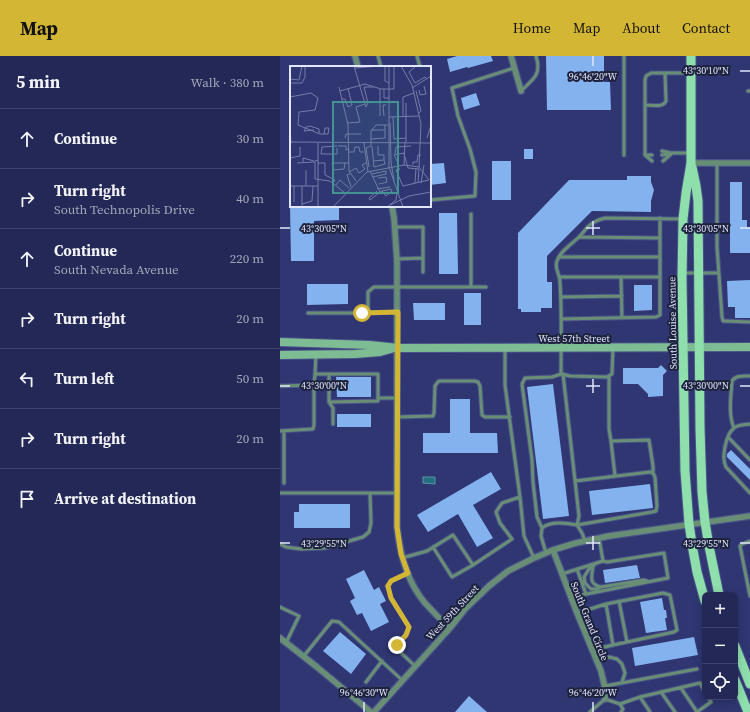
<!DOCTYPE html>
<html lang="en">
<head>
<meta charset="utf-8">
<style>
	body { margin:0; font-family:"Source Serif 4",serif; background:#2f3460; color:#f1f3f6 }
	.controls { position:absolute; right:12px; bottom:12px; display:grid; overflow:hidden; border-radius:6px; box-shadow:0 2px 10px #0003 }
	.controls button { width:36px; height:36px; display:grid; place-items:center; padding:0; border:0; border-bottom:1px solid #40446c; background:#232856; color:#f1f3f6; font:20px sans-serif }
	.stop { position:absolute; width:12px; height:12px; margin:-9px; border:3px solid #d4b635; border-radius:50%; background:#fff }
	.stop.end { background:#d4b635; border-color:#fff; box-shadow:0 1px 4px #0008 }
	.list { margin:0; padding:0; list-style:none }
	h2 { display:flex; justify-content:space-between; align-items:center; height:52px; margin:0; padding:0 16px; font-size:17px }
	h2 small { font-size:13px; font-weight:400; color:#a3a6b9 }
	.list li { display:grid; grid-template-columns:26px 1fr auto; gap:12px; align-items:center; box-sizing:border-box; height:60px; padding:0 16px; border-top:1px solid #40446c }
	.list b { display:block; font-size:15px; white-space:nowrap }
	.list p { margin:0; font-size:13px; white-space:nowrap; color:#a3a6b9 }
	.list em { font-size:13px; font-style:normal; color:#a3a6b9 }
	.icon { flex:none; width:22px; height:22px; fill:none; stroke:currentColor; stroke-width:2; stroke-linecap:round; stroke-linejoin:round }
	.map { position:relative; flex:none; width:470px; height:656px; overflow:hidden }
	header { display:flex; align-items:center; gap:24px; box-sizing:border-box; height:56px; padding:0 20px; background:#d4b635; color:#111 }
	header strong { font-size:19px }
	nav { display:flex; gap:22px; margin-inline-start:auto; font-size:14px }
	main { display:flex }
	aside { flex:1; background:#232856 }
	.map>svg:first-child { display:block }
</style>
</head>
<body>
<header>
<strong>Map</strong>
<nav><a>Home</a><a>Map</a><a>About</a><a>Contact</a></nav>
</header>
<main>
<aside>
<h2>5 min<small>Walk · 380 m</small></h2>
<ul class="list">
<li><svg class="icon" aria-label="ahead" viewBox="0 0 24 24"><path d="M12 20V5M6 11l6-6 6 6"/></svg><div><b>Continue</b></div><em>30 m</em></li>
<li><svg class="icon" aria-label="right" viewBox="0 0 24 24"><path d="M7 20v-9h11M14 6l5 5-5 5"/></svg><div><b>Turn right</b><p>South Technopolis Drive</p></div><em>40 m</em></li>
<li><svg class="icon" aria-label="ahead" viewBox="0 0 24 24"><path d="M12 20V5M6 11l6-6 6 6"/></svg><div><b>Continue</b><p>South Nevada Avenue</p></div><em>220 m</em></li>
<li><svg class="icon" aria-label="right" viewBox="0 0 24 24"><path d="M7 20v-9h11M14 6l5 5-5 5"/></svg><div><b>Turn right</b></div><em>20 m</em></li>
<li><svg class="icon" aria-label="left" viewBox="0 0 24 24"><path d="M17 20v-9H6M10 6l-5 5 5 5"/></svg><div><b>Turn left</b></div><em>50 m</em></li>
<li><svg class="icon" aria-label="right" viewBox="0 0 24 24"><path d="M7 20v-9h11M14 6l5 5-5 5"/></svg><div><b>Turn right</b></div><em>20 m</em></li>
<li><svg class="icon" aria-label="arrive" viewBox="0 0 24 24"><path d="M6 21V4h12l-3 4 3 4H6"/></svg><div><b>Arrive at destination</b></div></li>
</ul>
</aside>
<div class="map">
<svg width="470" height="656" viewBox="0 0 470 656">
	<rect width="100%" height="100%" fill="#2f3672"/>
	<path fill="#236f80" stroke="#5c93a5" d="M143,421H155V428L143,427Z"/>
	<path fill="#83b2ef" d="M177,0H211L213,5L188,12L187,11L170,16L167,3Z
		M266,0H324V26H330L331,54H267Z
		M196,37L200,49L184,54L181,42Z
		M244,93H253V103H244Z
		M212,105H231V144H212Z
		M164,107L166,127L150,129V108Z
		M347,120H371V126L374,134L371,145V156L312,155L267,200V226H272V252H261V256H241V253H238V177L289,124H347Z
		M450,126H462V164H467V171H470V197H450Z
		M10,150H59V164L34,165V205H11Z
		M159,157H177L178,218H159Z
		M470,224V262H455V251H448L447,225Z
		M27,228H68V248L27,249Z
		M354,229H372V254L354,255Z
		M184,237H201V269H184Z
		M133,247H165V264H134Z
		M381,309L387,315L383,319V340L368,341V338L358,328H343V312H378Z
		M56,321H91V341H57Z
		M273,328L289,460L263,463L247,331Z
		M170,343H190V377H217L218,397H143V377H170Z
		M57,358H91V371H57Z
		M451,394L470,413V424L447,401V398Z
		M211,416L221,433L193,449L213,482L197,491L178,458L148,476L137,459Z
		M370,428L373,452L312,459L309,435Z
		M19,448H70V472H14V456H19Z
		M357,509L360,522L325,527L323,514Z
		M84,514L94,534L99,531L106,545L100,548L109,566L91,575L82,557L77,559L70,545L75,542L66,523Z
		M382,542L384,554H386L387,562H385L387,574L366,577L360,546Z
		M60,576L86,598L71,618L43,595Z
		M414,581L418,599L355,610L352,592Z
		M189,640L207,656H175Z"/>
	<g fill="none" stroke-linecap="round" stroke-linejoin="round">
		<defs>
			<path id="lane" d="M98,0L101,11
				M137,0L140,11
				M344,0V99
				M241,35C253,23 262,19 256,0
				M468,35H470
				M365,49C372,49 383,52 386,45L385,17
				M382,95L391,97
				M365,99L372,105
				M372,99H365V24L366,20L371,17H410
				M382,99L392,97H411
				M383,105L391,98
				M437,107V191L442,261L443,265H445L470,266
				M150,144L195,140L196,116L190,93L178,60L172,32L234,12
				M191,158V231
				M115,171H143V216
				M299,181L380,182
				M279,201H380
				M117,203L143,202
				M404,217H438
				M279,221H341
				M281,241L342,240
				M28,257H82L118,256
				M88,257V236L94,231H206
				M342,262L341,221H380
				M281,263L376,261L380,259V162
				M225,293V329L240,441L244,480L254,502
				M36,299L35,318H98V342H118
				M282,318L290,320L327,321L332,318L333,292
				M283,318L299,460L297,469L372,456L376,455L377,450L375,421L373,417L370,416L295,425
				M49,319V346L98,345V342
				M329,320V373L331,385L369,384L373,410V417
				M0,330L34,329L35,318
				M49,346L53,352V368
				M118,361L153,360L154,357L155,330L157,327L159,325H194L198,326L200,330L202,359L205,361H230
				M470,368C465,369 459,368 454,372C446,378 441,402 446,411L470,437
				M454,372C448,358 451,340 452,325C456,319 463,320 470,320
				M0,375L33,373L34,369V329
				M4,375V427
				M448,381L470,404
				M331,385L335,420
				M0,437H117
				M262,472L257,461L253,426L252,404L242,328L245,322L272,321L281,318C281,287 282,256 280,226C280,218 274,213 277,205C280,195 292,188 299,181C303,177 305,173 310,169C315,165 320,163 326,162L402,163
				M319,482L323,505
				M470,485L462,488L460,490L470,540
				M0,488L6,491L21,493L45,492L83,481L89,476L91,467L90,437
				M153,491L172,521L193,509
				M266,497L261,480L262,472C270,465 287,467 297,469L302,477L305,485
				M122,502L147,495L173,479L193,509L232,483L220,467L216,456L222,447L240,441
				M315,508L309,513L304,521L305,527L311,533H316L321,531L364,524L367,525
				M313,510C312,520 308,528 321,531
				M297,513L306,538
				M128,517L111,525L107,530L111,542L129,571L126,579L117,589L118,594L135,610
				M282,518L323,505L327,506L384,497L388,522L291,541
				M339,545L347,586
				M326,548L383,537L390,539L397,574L394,576L333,589
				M0,551L19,560L6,587
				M297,557L326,548L333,589L312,594
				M23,601L52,565L59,566L122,624
				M317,606L329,601L337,603L342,608L345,617L342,626
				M86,626L102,605
				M325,630L417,613
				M401,632L417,656
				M381,636L395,656
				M360,641L370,656
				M340,648L360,641L420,627L425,636
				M310,656L325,643L340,648L343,653L341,656
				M417,656L431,646L428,641"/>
			<path id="street" d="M75,0L78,11
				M231,0L241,35
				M411,107H470
				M112,150L114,162L117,205V471C120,499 127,526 145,547C153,556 161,564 170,572
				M273,494L297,557L321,615L325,632V643
				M0,582L37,611L91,656
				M94,656L170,572L185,553L209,530L228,515L254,502L273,494L296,487L329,480L470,460"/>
			<path id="secondary" d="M0,286L90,289L118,292L470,291
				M0,299L75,298L100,296L111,293"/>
			<path id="primary" d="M411,0V107L406,137L403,163L402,223L405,415L409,468L413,494L417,516L425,545
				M412,111L416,130L418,145L420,372L422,436L425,466L429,490L439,539
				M455,590L470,628
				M455,624L468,656"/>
		</defs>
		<use href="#lane" stroke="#4b5288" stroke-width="5"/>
		<use href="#street" stroke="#4b5288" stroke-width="8"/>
		<use href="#secondary" stroke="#4b5288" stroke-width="10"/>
		<use href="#primary" stroke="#4b5288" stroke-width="11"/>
		<use href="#lane" stroke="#688f76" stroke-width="3"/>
		<use href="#street" stroke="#688f76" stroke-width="5.5"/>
		<use href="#secondary" stroke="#7ebc94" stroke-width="8"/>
		<use href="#primary" stroke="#8edfac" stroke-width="9"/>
	</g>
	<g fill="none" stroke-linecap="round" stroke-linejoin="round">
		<path stroke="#d4b635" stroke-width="5" d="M82,257L118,256L117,471L121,498L128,517L111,525L108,530L111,542L129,571L126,579L117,589"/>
	</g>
	<path fill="none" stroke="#e1e6fc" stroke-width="1.5" d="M313,0V10M460,15H470M313,165V179M0,172H10M306,172H320M460,172H470M313,323V337M0,330H10M306,330H320M460,330H470M313,480V494M0,487H10M306,487H320M460,487H470M84,646V656M313,646V656"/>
	<g text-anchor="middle" stroke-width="4" stroke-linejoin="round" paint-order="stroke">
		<g font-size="10" fill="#e1e6fc" stroke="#1d223d">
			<text transform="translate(392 267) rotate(-91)" y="4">South Louise Avenue</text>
			<text x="294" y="286">West 57th Street</text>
			<text transform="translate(172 556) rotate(-47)" y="4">West 59th Street</text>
			<text transform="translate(310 565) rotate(68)" y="4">South Grand Circle</text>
		</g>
	</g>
	<g transform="translate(10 10)">
		<rect width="141" height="141" fill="#2f3672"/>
		<path fill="none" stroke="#767ca9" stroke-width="1" d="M64,0L76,41M95,0V15L99,17M99,0V101L113,141M111,0L122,19L131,58L129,101M126,0L119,6L125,17L135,11L137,13M65,2L91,0M0,13L9,14L12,0M0,17H12L15,11V0M49,21L58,59L59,105L66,115M122,22L141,10M90,23V50M94,23V32H99M129,24L130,29L136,28L134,20M50,25L75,18L91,23H104V0M126,25L131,45L128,48M0,31L21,27L28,32L25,44L9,46L8,59M52,33H55L58,41L62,39L58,22M116,37V76M76,41L78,37L74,21H84M94,50L93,39H96M99,51L129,50M103,51L104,73L116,72M113,51V31L124,27M58,57L70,56L66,41L75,38M100,57L101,96L104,115M8,59L30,68H38L39,62H35L34,68M0,63L1,77M24,64L14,65L16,61L20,60L29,63V67M81,64H95M55,72L56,68H71M137,72L141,59M81,73L95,72V59M0,76L141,77M28,77V141M74,77L78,106M48,80H56V84L59,83M82,80L84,101L95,98L94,94L83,95M88,80V89H94V94M59,86H64L65,81H69L70,86H74M31,88L32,81L47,80M31,88H47V82M105,88L106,81L121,80M114,88L118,102L129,103M0,92L10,90V81M28,94L25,95V113L40,115L55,127M13,96V92L24,95M7,97L25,96M28,97H35V109L45,114L43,117M55,97L54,103L43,104L42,97H59M108,97L104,89L114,87M114,99L115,76M123,99V96H127L128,89H131M79,101L76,82L81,80V65L86,59H98M110,103L106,104L113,120L139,114L129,101M80,105L90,126L80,134L79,132L87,125M59,106L66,102L69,107L75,103L72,99L76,97M60,108L57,109L61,121M82,108L96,105V108L83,111M88,112L96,111L97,116L89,118M125,117L126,102M128,117L129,103M131,117L134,99M46,119L50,114L59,122M0,120H28M4,120V136M12,120V141M16,120V104M87,123L100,121M90,126L92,125L101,123L102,125L96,130L92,125M12,138L22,135L23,120M100,139L119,130L141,126M43,141L77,106L114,99L129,101M97,141L106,134L107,127"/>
		<path fill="#449292" fill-opacity="0.15" stroke="#449292" stroke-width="2" d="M43,36H108V127H43Z"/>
		<rect width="141" height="141" fill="none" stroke="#e1e6fc" stroke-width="2"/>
	</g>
	<g font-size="10" text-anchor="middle" fill="#e1e6fc" stroke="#1d223d" stroke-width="4" stroke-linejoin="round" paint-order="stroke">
		<text x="426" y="18">43°30'10"N</text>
		<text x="313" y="24">96°46'20"W</text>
		<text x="44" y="176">43°30'05"N</text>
		<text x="426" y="176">43°30'05"N</text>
		<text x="44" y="333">43°30'00"N</text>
		<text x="426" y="333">43°30'00"N</text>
		<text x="44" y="491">43°29'55"N</text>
		<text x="426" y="491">43°29'55"N</text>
		<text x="84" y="640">96°46'30"W</text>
		<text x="313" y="640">96°46'20"W</text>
	</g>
</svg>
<div class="controls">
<button>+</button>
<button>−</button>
<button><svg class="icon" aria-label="locate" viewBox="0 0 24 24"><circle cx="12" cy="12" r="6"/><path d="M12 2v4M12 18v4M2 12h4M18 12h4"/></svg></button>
</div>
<div class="stop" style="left:82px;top:257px"></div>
<div class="stop end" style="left:117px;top:589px"></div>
</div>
</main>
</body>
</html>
